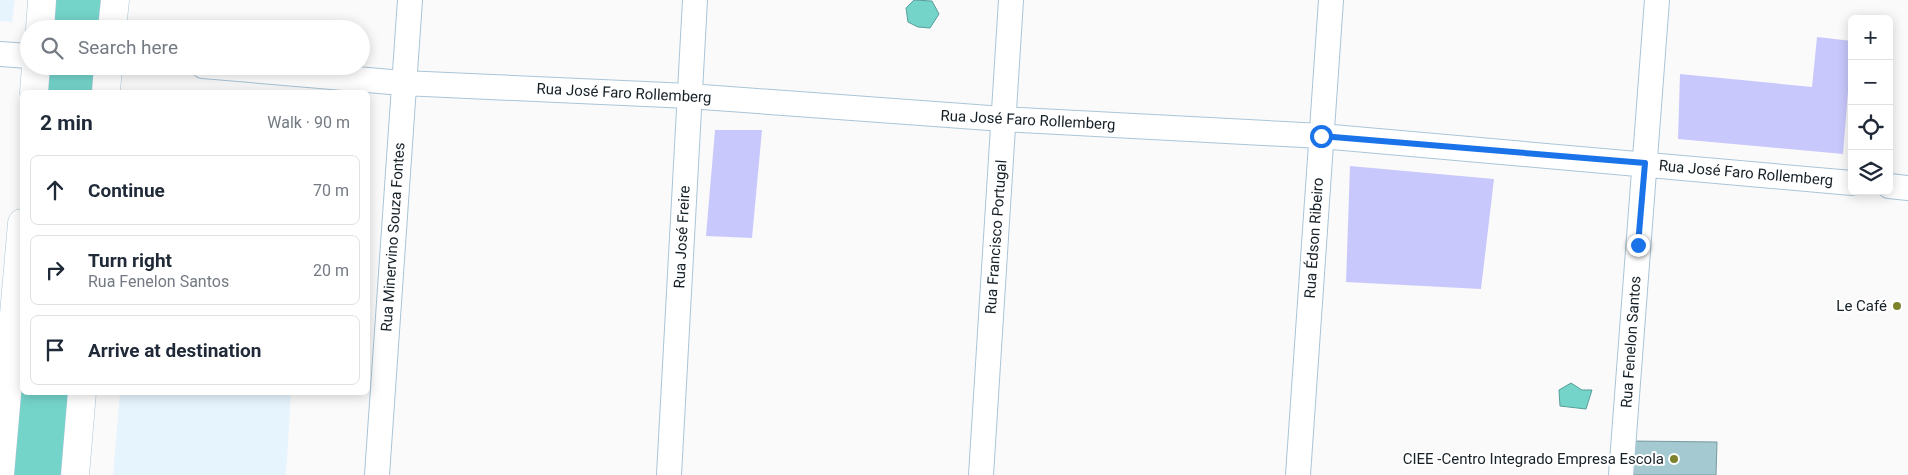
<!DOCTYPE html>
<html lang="en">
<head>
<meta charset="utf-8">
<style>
	body { margin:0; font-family:Roboto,sans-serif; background:#f2f2f3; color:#1f2937 }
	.controls { position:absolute; right:15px; top:15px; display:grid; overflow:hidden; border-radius:8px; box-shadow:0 2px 12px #0003 }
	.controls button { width:45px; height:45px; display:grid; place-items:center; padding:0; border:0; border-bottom:1px solid #e0e1e3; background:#fff; color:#1f2937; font:25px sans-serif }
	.stop { position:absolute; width:15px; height:15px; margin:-11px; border:4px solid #1a73e8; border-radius:50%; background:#fff }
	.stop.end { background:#1a73e8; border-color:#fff; box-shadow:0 1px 5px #0008 }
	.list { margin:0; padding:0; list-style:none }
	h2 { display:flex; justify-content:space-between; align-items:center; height:65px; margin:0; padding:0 20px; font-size:21px }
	h2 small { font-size:16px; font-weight:400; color:#747a83 }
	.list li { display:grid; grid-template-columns:32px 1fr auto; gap:15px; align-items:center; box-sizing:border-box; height:70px; margin:0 10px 10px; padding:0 10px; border:1px solid #e0e1e3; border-radius:8px }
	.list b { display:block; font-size:19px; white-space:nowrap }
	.list p { margin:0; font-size:16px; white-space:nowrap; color:#747a83 }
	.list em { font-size:16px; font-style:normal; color:#747a83 }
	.icon { flex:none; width:28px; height:28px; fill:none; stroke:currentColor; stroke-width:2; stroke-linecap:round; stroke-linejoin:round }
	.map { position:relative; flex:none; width:1908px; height:475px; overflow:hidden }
	.search { position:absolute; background:#fff; box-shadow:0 2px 12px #0003; left:20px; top:20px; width:350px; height:55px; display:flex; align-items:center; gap:12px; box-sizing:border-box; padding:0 18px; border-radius:28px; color:#747a83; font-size:19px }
	.panel { position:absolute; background:#fff; box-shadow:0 2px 12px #0003; left:20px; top:90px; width:350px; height:305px; border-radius:8px }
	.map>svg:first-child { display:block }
</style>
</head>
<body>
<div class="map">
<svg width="1908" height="475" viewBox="0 0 1908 475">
	<rect width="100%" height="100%" fill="#fafafa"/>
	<path fill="#e6f4fe" d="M0,0H15L12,22L0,21Z
		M120,393H291L286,475H113Z"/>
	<path fill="#c9c8fc" d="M1817,37L1852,41L1843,154L1678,139L1680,74L1812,87Z
		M715,130H762L752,238L706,236Z
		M1350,166L1494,179L1481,289L1346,282Z"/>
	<path fill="#74d4ca" stroke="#589e99" d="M914,0L932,1L939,14L930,28L918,27L908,22L906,8Z
		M1571,383L1582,390H1592L1586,409L1560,406L1559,390Z"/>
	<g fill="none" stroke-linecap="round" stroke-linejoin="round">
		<path stroke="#74d4ca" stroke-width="55" d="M80,29L83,0
			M75,92L77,66
			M40,475L47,392"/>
	</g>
	<path fill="#a5c9d1" stroke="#7699a0" d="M1631,441L1717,442L1716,475H1630Z"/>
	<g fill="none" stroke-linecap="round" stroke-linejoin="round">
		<defs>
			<path id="street" d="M0,54L29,56
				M203,66L403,83L689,96L1003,119L1321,136L1852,183
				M1889,186L1908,188
				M377,475L410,0
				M669,475L695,0
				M981,475L1011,0
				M1298,475L1331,0
				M1621,475L1657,0"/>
			<path id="secondary" d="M40,29L42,0
				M112,29L115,0
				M34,92L36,66
				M106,92L108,66
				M0,474L22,223
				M75,475L82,392"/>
		</defs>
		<use href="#street" stroke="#a9c5d7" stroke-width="26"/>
		<use href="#secondary" stroke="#a9c5d7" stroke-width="29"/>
		<use href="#street" stroke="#fff" stroke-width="24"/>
		<use href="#secondary" stroke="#fff" stroke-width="28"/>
	</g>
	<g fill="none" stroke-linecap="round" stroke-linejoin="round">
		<path stroke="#1a73e8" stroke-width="6" d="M1321,136L1645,163L1638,245"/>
	</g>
	<g fill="#7d822d" stroke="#fff" stroke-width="2">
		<circle cx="1897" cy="306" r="5"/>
		<circle cx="1674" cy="459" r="5"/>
	</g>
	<g text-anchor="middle" stroke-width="4" stroke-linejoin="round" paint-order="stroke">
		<g font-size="15" fill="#162027" stroke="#fff">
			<text transform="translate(624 93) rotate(3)" y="5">Rua José Faro Rollemberg</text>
			<text transform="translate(1028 120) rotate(3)" y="5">Rua José Faro Rollemberg</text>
			<text transform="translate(1746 173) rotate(5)" y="5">Rua José Faro Rollemberg</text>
			<text transform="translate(393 237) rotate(-86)" y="5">Rua Minervino Souza Fontes</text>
			<text transform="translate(682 237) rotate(-87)" y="5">Rua José Freire</text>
			<text transform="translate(996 237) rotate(-86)" y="5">Rua Francisco Portugal</text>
			<text transform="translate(1314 238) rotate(-86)" y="5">Rua Édson Ribeiro</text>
			<text transform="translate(1631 342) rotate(-86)" y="5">Rua Fenelon Santos</text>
		</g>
		<g font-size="15" fill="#162027" stroke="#fff" text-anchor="end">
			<text x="1887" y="311">Le Café</text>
			<text x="1664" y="464">CIEE -Centro Integrado Empresa Escola</text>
		</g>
	</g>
</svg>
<div class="controls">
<button>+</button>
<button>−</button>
<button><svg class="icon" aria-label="locate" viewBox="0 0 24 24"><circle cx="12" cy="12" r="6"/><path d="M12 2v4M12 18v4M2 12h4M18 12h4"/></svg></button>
<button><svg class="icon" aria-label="layers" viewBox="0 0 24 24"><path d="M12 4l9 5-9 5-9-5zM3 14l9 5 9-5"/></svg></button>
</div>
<div class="stop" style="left:1321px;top:136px"></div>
<div class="stop end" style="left:1638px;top:245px"></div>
<div class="search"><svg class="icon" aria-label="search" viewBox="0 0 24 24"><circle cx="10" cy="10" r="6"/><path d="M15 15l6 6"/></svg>Search here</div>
<section class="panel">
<h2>2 min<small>Walk · 90 m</small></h2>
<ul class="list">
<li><svg class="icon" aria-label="ahead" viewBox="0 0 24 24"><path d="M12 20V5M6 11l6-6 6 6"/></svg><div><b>Continue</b></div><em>70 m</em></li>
<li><svg class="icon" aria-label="right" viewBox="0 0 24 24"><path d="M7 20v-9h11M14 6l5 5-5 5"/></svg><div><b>Turn right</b><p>Rua Fenelon Santos</p></div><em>20 m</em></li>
<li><svg class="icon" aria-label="arrive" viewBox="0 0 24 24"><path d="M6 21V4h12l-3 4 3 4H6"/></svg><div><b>Arrive at destination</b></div></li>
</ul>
</section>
</div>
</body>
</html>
